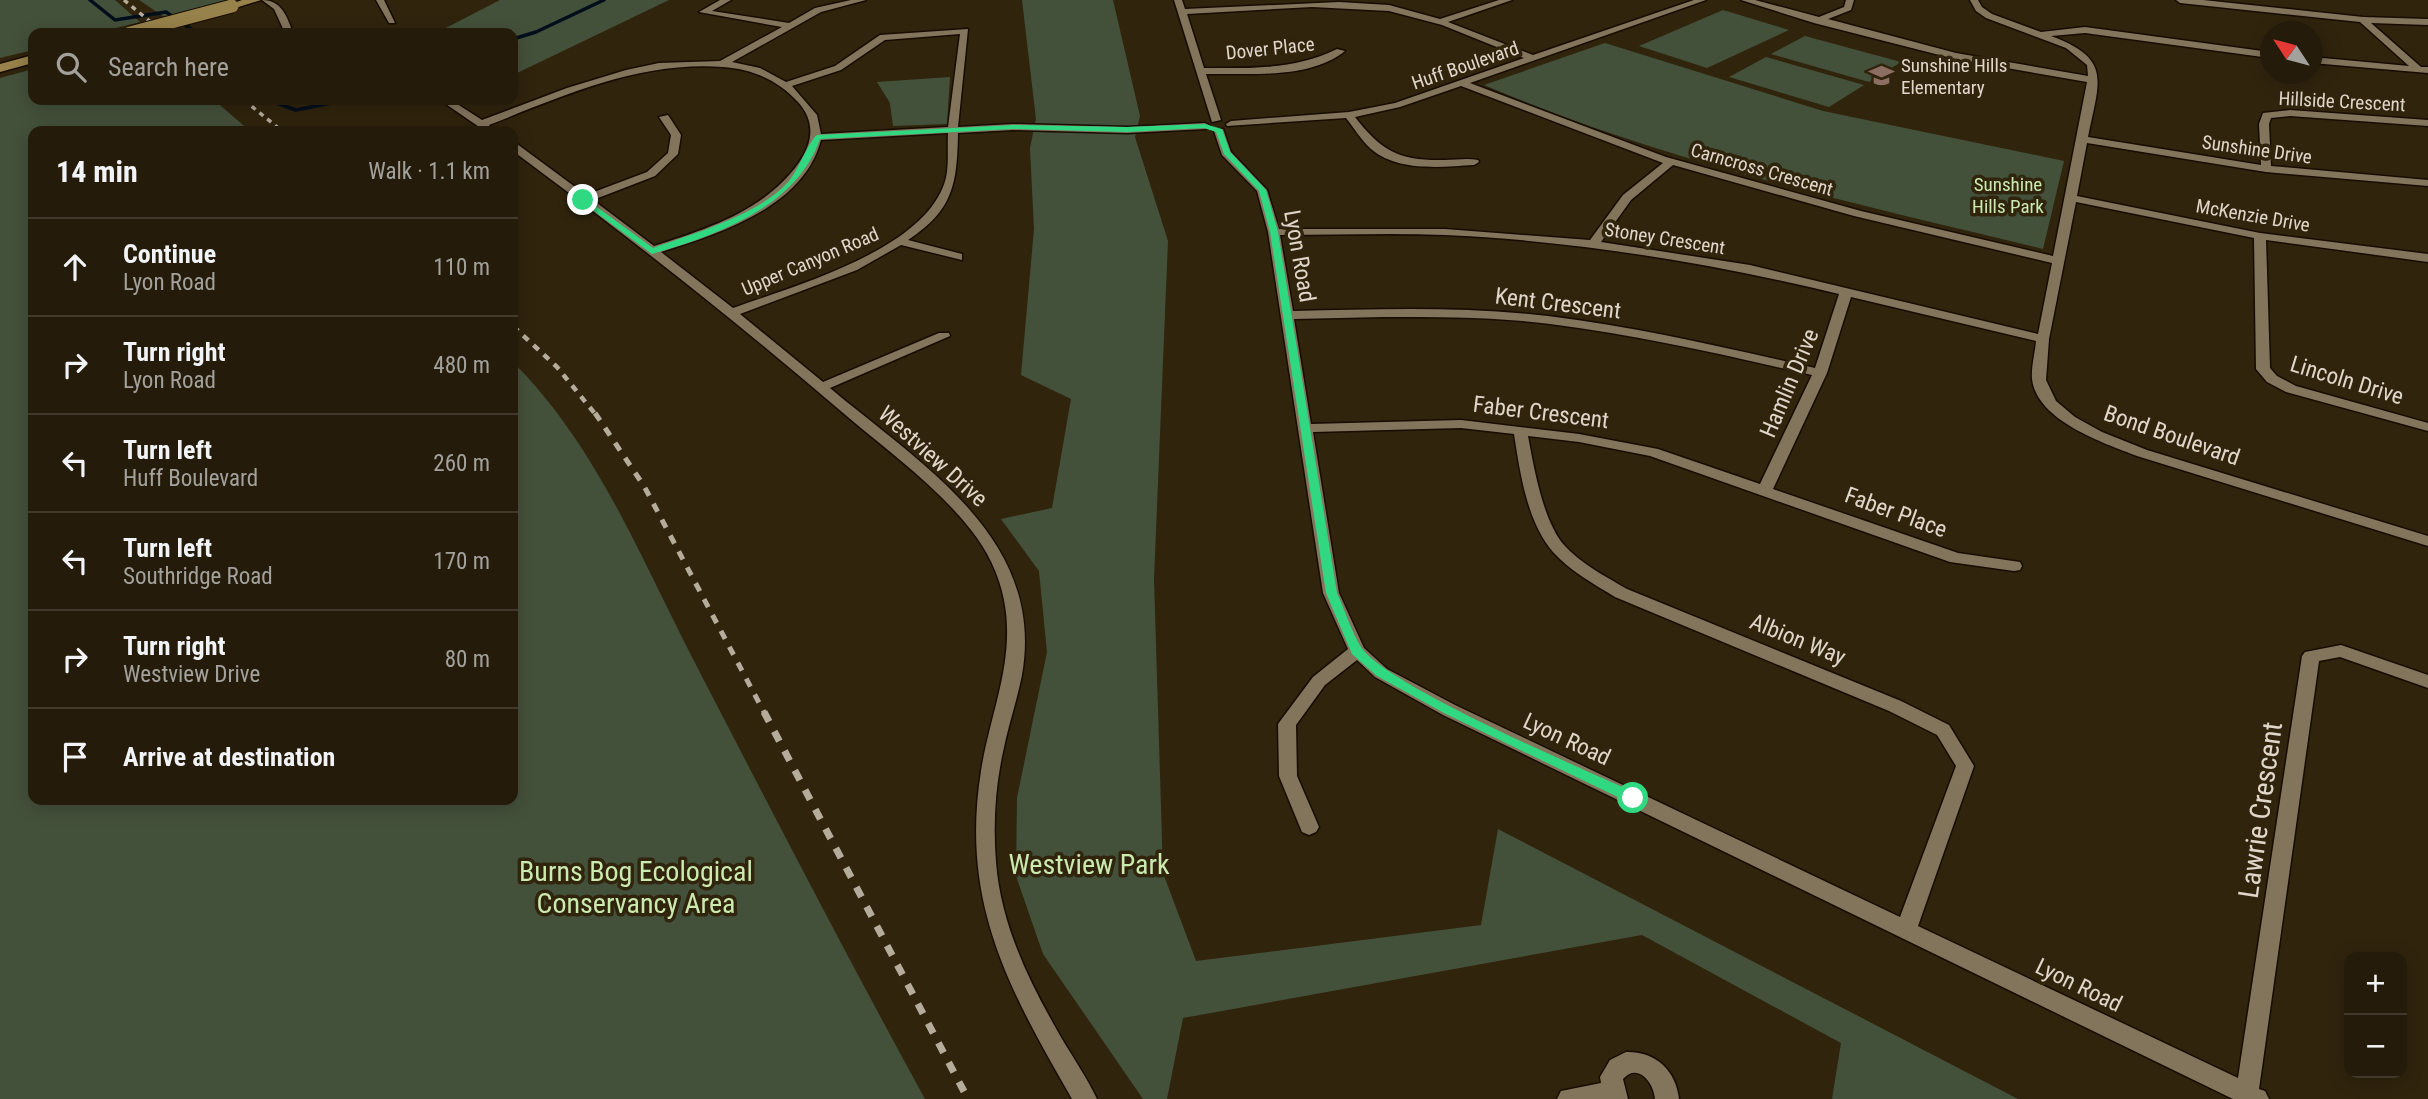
<!DOCTYPE html>
<html lang="en">
<head>
<meta charset="utf-8">
<style>
	body { margin:0; font-family:"Roboto Condensed",sans-serif; background:#302818; color:#f1f3f6 }
	.controls { position:absolute; right:21px; bottom:21px; display:grid; overflow:hidden; border-radius:14px; box-shadow:0 4px 18px #0003 }
	.controls button { width:63px; height:63px; display:grid; place-items:center; padding:0; border:0; border-bottom:2px solid #41392b; background:#241b0a; color:#f1f3f6; font:35px sans-serif }
	.compass { position:absolute; left:2260px; top:21px; width:63px; height:63px; border-radius:50%; background:#241b0a; box-shadow:0 4px 18px #0003; rotate:306deg }
	.stop { position:absolute; width:21px; height:21px; margin:-16px; border:5px solid #31d882; border-radius:50%; background:#fff }
	.stop.end { background:#31d882; border-color:#fff; box-shadow:0 2px 7px #0008 }
	.list { margin:0; padding:0; list-style:none }
	h2 { display:flex; justify-content:space-between; align-items:center; height:91px; margin:0; padding:0 28px; font-size:30px }
	h2 small { font-size:23px; font-weight:400; color:#a3a19c }
	.list li { display:grid; grid-template-columns:46px 1fr auto; gap:21px; align-items:center; box-sizing:border-box; height:98px; padding:0 28px; border-top:2px solid #41392b }
	.list b { display:block; font-size:26px; white-space:nowrap }
	.list p { margin:0; font-size:23px; white-space:nowrap; color:#a3a19c }
	.list em { font-size:23px; font-style:normal; color:#a3a19c }
	.icon { flex:none; width:38px; height:38px; fill:none; stroke:currentColor; stroke-width:2; stroke-linecap:round; stroke-linejoin:round }
	.map { position:relative; flex:none; width:2428px; height:1099px; overflow:hidden }
	.search { position:absolute; background:#241b0a; box-shadow:0 4px 18px #0003; left:28px; top:28px; width:490px; height:77px; display:flex; align-items:center; gap:18px; box-sizing:border-box; padding:0 24px; border-radius:14px; color:#a3a19c; font-size:26px }
	.panel { position:absolute; background:#241b0a; box-shadow:0 4px 18px #0003; left:28px; top:126px; width:490px; height:679px; border-radius:14px }
	.map>svg:first-child { display:block }
</style>
</head>
<body>
<div class="map">
<svg width="2428" height="1099" viewBox="0 0 2428 1099">
	<rect width="100%" height="100%" fill="#30240d"/>
	<path fill="#44513a" d="M0,0H115L140,22L96,33H33V50L0,58Z
		M139,0H234L166,18Z
		M500,0H669L513,75V33H436Z
		M1022,0H1113L1140,116L1135,137L1168,241L1154,579L1163,873L1196,961L1481,925L1498,829L2018,1099H1832L1841,1043L1642,935L1183,1018L1167,1099H1143L1043,954L1016,876L1017,798L1047,652L1039,571L1001,519L1052,508L1071,399L1021,375L1034,229L1030,148L1036,119Z
		M1723,10L1789,30L1707,68L1639,46Z
		M1805,36L1901,62L1869,82L1771,54Z
		M1605,43L1823,111L2064,161L2043,249C1854,203 1663,162 1484,85Z
		M1766,57L1864,85L1829,107L1729,77Z
		M33,69V100H214L250,131H33V800H513V362C596,445 640,556 693,659C769,806 845,953 925,1099H0V78Z
		M950,77L947,124L893,126L890,103L877,82Z"/>
	<g fill="none" stroke-linecap="round" stroke-linejoin="round">
		<path stroke="#000e1c" stroke-width="3.5" d="M90,0L115,20L166,12L197,33
			M513,39L536,32L604,0
			M268,100L296,110L346,100"/>
		<defs>
			<path id="minor" d="M262,0C282,0 287,17 293,33H285L274,9Z
				M376,0H384L395,23H389Z
				M720,0H731L712,11L789,23L815,8L851,0H866L821,12L732,62L760,68L786,82L835,66L880,35L968,29L958,127L1013,124L1127,127L1205,123L1210,126L1205,129L1127,133L1013,130L958,133C957,183 954,210 908,240L962,254V260L901,245L857,270L740,314L823,382L939,333H949L950,336L830,388C920,464 1046,538 1022,675C1017,701 1008,726 1003,752C995,788 993,826 996,862C1001,927 1031,985 1062,1039C1074,1059 1087,1078 1097,1099H1072C1009,989 960,903 981,771C990,713 1016,660 1004,600C999,574 987,550 971,530C935,484 886,450 842,412C735,320 625,234 513,151V143L517,144L586,195L647,172L668,153L671,135L659,117L668,115L681,135L678,154L655,176L593,200L654,246C707,229 764,211 798,164C813,143 816,122 798,102C778,80 752,69 723,67C640,61 565,95 489,125L494,131H485L440,100H451L482,120L567,88L626,70L659,63L720,61L782,27L699,12ZM960,34L948,127L821,134L817,115L792,86L841,70L885,40ZM948,133C947,151 950,171 943,187C917,252 794,286 733,308L661,252C719,233 803,208 821,140Z
				M1174,0H1182L1185,9L1339,2L1389,5L1440,19L1499,0H1512L1448,22L1533,55L1694,0H1706L1470,83L1666,157L1861,211L2053,256L2087,82L1955,59L1814,23L1741,0H1755L1819,17L1844,7L1846,0H1854L1851,10L1828,19L1956,53L2088,76L2087,65L2066,48L1986,18L1976,11L1970,0H1978L1982,7L1992,14L2041,32L2085,27L2270,52V58L2085,33L2051,36C2113,59 2099,81 2088,137L2261,165L2259,124L2263,113L2290,110L2428,120V126L2290,116L2271,118L2269,124L2271,166L2428,180V186L2266,172L2087,143L2077,196L2260,233L2428,254V262L2266,240L2270,368L2277,376L2296,386L2428,423V431L2286,392L2267,382L2256,369L2254,238L2076,202L2049,339L2046,380L2056,401L2075,417L2102,432L2147,450L2428,536V546L2137,456C2104,443 2037,421 2032,379C2031,367 2035,353 2036,341L1851,297L1827,373L1773,489L1958,553L2020,562L2022,566L2020,570L2014,571L1950,562L1650,456L1579,442L1528,436C1534,468 1543,521 1564,545C1581,564 1605,576 1627,589L1901,701L1949,725L1974,766L1918,926L2238,1078L2302,656L2305,652L2341,645L2428,675V688L2340,657L2319,661L2259,1089L2265,1091L2269,1099H2233L1443,715L1375,677L1357,660L1325,685L1296,725L1297,776L1319,827L1316,832L1309,835L1302,832L1279,776L1278,724L1313,677L1348,649L1323,593L1268,232L1257,191L1222,155L1214,131L1223,129L1231,152L1267,190L1279,229H1445L1590,240L1623,195L1663,163L1461,86L1400,107L1355,117C1382,152 1400,161 1445,160C1456,160 1467,158 1478,160L1479,162L1474,165C1441,167 1398,172 1371,149C1361,140 1354,128 1346,118L1227,126L1226,124L1231,121L1349,112L1395,103L1524,58L1442,25L1389,11L1312,7L1187,14L1204,68C1250,68 1295,70 1337,49L1345,51C1309,80 1249,73 1206,74L1221,120L1212,122ZM1673,165L1854,216L2052,263L2038,334L1750,265L1601,242L1631,200ZM1280,235C1335,235 1390,233 1445,235C1578,241 1710,263 1839,294L1815,368C1727,348 1638,327 1548,316C1464,306 1378,309 1293,311ZM1384,317C1439,317 1495,317 1550,324C1638,335 1725,355 1812,375L1760,484L1658,449L1579,434L1461,420L1311,424L1294,319ZM1461,428L1514,434C1520,473 1527,522 1553,552C1570,571 1594,584 1615,597L1889,711L1937,735L1956,766L1900,917L1455,705L1387,669L1364,648L1339,593L1313,432Z
				M2176,0H2203L2363,17L2428,19V25L2371,23L2421,67H2428V73L2312,63V57L2409,66L2360,22L2180,3Z
				M1626,1052C1656,1051 1676,1071 1679,1099H1655C1654,1083 1638,1062 1623,1079L1628,1099H1557L1561,1091L1601,1083L1600,1077L1610,1060Z"/>
			<path id="major" d="M242,0H261L232,9L226,6Z
				M33,55V63L0,72V64Z"/>
		</defs>
		<use href="#minor" stroke="#180c00" stroke-width="3"/>
		<use href="#major" stroke="#180c00" stroke-width="3"/>
		<use href="#minor" fill="#83745c" fill-rule="evenodd"/>
		<use href="#major" fill="#98824b" fill-rule="evenodd"/>
		<path stroke="#b5ac9c" stroke-width="3.5" stroke-dasharray="5 5" stroke-linecap="butt" d="M124,0L164,33
			M244,100L282,131"/>
		<path stroke="#b5ac9c" stroke-width="4.5" stroke-dasharray="7 7" stroke-linecap="butt" d="M513,326L557,367L596,415"/>
		<path stroke="#b5ac9c" stroke-width="5" stroke-dasharray="9 9" stroke-linecap="butt" d="M595,413L644,486L765,714"/>
		<path stroke="#b5ac9c" stroke-width="7" stroke-dasharray="11 11" stroke-linecap="butt" d="M764,712L968,1099"/>
		<defs>
			<path id="major-bridge" d="M130,33L232,6"/>
		</defs>
		<use href="#major-bridge" stroke="#180c00" stroke-width="15" stroke-linecap="butt"/>
		<use href="#major-bridge" stroke="#98824b" stroke-width="13"/>
	</g>
	<path fill="#31d882" d="M1205,124L1222,129L1230,152L1266,190L1278,232L1337,593C1345,610 1351,631 1361,647C1386,686 1586,770 1638,794V802H1628L1444,713L1377,676L1352,654L1326,593L1270,232L1259,191L1224,154L1216,132L1204,128L1127,132L1013,129L820,139C796,208 716,235 652,254L579,200L586,199L653,248C695,233 759,215 789,181C799,169 808,142 817,135L1013,125L1127,127Z"/>
	<defs>
		<symbol id="school-bare" viewBox="-9 -9 18 18"><path d="M0-5L7-2L0 1L-7-2ZM-4 1L0 2.5L4 1V4Q0 6-4 4Z" fill="#8d6e63" stroke="#30240d" stroke-width="2.5" paint-order="stroke"/></symbol>
	</defs>
	<g fill-rule="evenodd">
		<use href="#school-bare" x="1864" y="58" width="35" height="35"/>
	</g>
	<g text-anchor="middle" stroke-width="7" stroke-linejoin="round" paint-order="stroke">
		<g font-size="19" fill="#e0d7ca" stroke="#30240d">
			<text transform="translate(1270 48) rotate(-6)" y="7">Dover Place</text>
			<text transform="translate(1465 65) rotate(-19)" y="7">Huff Boulevard</text>
			<text transform="translate(2342 101) rotate(3)" y="7">Hillside Crescent</text>
			<text transform="translate(2257 149) rotate(8)" y="7">Sunshine Drive</text>
			<text transform="translate(1762 169) rotate(16)" y="7">Carncross Crescent</text>
			<text transform="translate(2253 215) rotate(10)" y="7">McKenzie Drive</text>
			<text transform="translate(1665 238) rotate(9)" y="7">Stoney Crescent</text>
			<text transform="translate(810 261) rotate(-23)" y="7">Upper Canyon Road</text>
		</g>
		<g font-size="19" fill="#e0d7ca" stroke="#30240d" text-anchor="start">
			<text x="1901" y="72">Sunshine Hills<tspan x="1901" dy="22">Elementary</tspan></text>
		</g>
		<g font-size="19" fill="#caeaaf" stroke="#30240d">
			<text x="2008" y="191">Sunshine<tspan x="2008" dy="22">Hills Park</tspan></text>
		</g>
		<g font-size="23" fill="#e0d7ca" stroke="#30240d">
			<text transform="translate(1300 256) rotate(80)" y="8">Lyon Road</text>
			<text transform="translate(1558 303) rotate(7)" y="8">Kent Crescent</text>
			<text transform="translate(2347 380) rotate(17)" y="8">Lincoln Drive</text>
			<text transform="translate(1789 383) rotate(-67)" y="8">Hamlin Drive</text>
			<text transform="translate(1541 412) rotate(7)" y="8">Faber Crescent</text>
			<text transform="translate(2172 435) rotate(19)" y="8">Bond Boulevard</text>
			<text transform="translate(933 456) rotate(42)" y="8">Westview Drive</text>
			<text transform="translate(1896 512) rotate(20)" y="8">Faber Place</text>
			<text transform="translate(1798 639) rotate(22)" y="8">Albion Way</text>
			<text transform="translate(1567 739) rotate(25)" y="8">Lyon Road</text>
			<text transform="translate(2079 985) rotate(26)" y="8">Lyon Road</text>
		</g>
		<g font-size="28" fill="#e0d7ca" stroke="#30240d">
			<text transform="translate(2260 810) rotate(-82)" y="10">Lawrie Crescent</text>
		</g>
		<g font-size="28" fill="#caeaaf" stroke="#30240d">
			<text x="1089" y="874">Westview Park</text>
			<text x="636" y="881">Burns Bog Ecological<tspan x="636" dy="32">Conservancy Area</tspan></text>
		</g>
	</g>
</svg>
<div class="controls">
<button>+</button>
<button>−</button>
</div>
<svg class="compass" viewBox="-18 -18 36 36"><path d="M0-13l5 13h-10z" fill="#e53935"/><path d="M0 13l5-13h-10z" fill="#a3a19c"/></svg>
<div class="stop" style="left:1633px;top:798px"></div>
<div class="stop end" style="left:583px;top:200px"></div>
<div class="search"><svg class="icon" aria-label="search" viewBox="0 0 24 24"><circle cx="10" cy="10" r="6"/><path d="M15 15l6 6"/></svg>Search here</div>
<section class="panel">
<h2>14 min<small>Walk · 1.1 km</small></h2>
<ul class="list">
<li><svg class="icon" aria-label="ahead" viewBox="0 0 24 24"><path d="M12 20V5M6 11l6-6 6 6"/></svg><div><b>Continue</b><p>Lyon Road</p></div><em>110 m</em></li>
<li><svg class="icon" aria-label="right" viewBox="0 0 24 24"><path d="M7 20v-9h11M14 6l5 5-5 5"/></svg><div><b>Turn right</b><p>Lyon Road</p></div><em>480 m</em></li>
<li><svg class="icon" aria-label="left" viewBox="0 0 24 24"><path d="M17 20v-9H6M10 6l-5 5 5 5"/></svg><div><b>Turn left</b><p>Huff Boulevard</p></div><em>260 m</em></li>
<li><svg class="icon" aria-label="left" viewBox="0 0 24 24"><path d="M17 20v-9H6M10 6l-5 5 5 5"/></svg><div><b>Turn left</b><p>Southridge Road</p></div><em>170 m</em></li>
<li><svg class="icon" aria-label="right" viewBox="0 0 24 24"><path d="M7 20v-9h11M14 6l5 5-5 5"/></svg><div><b>Turn right</b><p>Westview Drive</p></div><em>80 m</em></li>
<li><svg class="icon" aria-label="arrive" viewBox="0 0 24 24"><path d="M6 21V4h12l-3 4 3 4H6"/></svg><div><b>Arrive at destination</b></div></li>
</ul>
</section>
</div>
</body>
</html>
